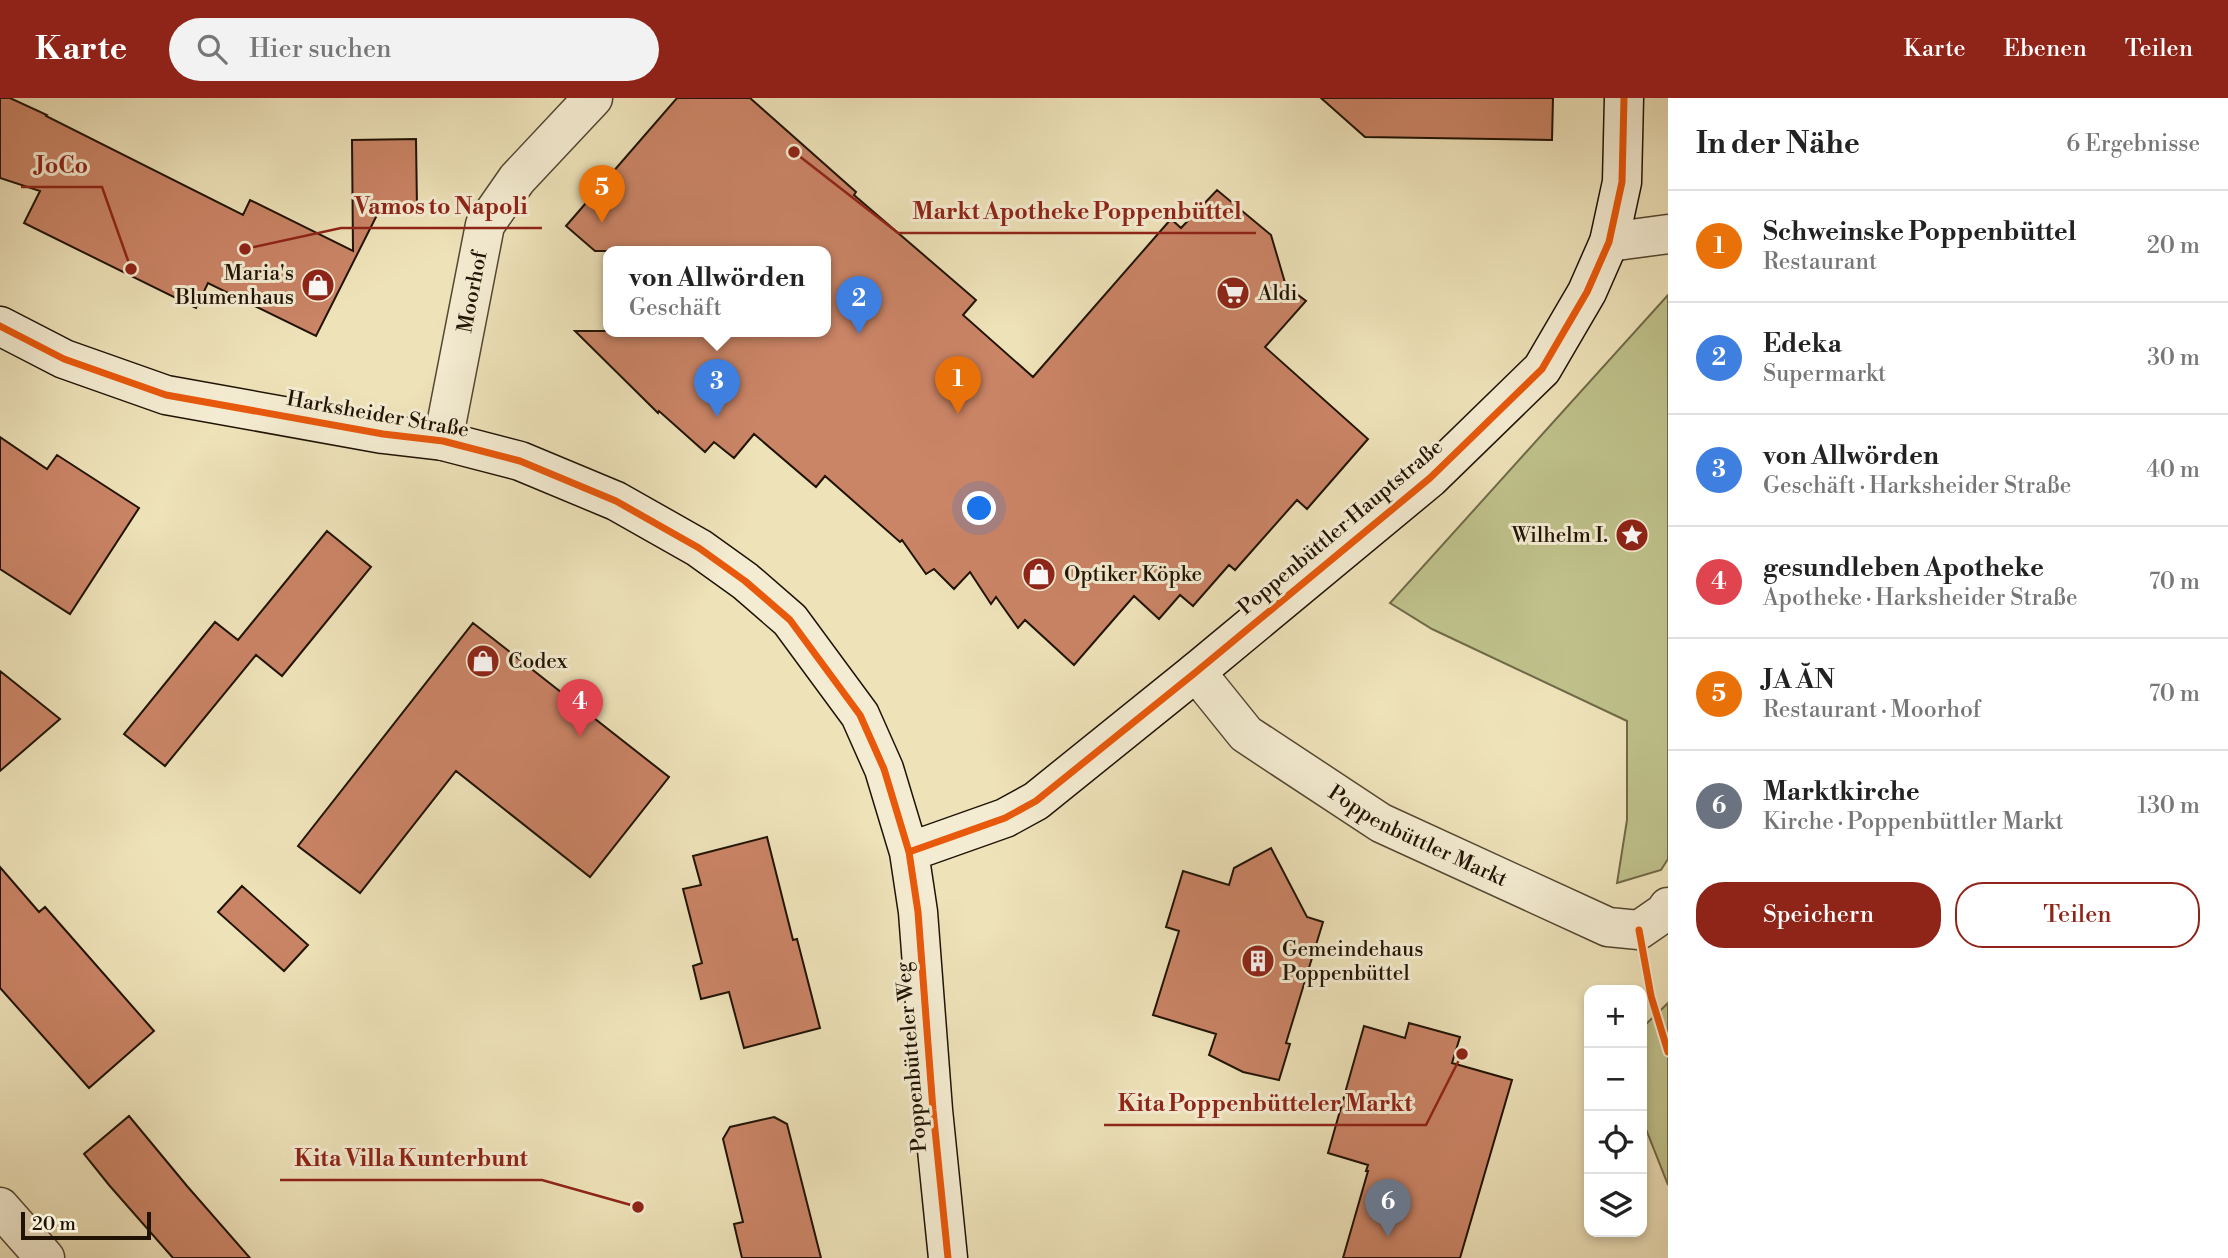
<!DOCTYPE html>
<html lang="de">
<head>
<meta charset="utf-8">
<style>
	body { margin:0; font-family:"Libre Bodoni",serif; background:#f2f2f2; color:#222 }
	.controls { position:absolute; right:21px; bottom:21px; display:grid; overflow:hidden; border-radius:14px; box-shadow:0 4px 10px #0003 }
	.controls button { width:63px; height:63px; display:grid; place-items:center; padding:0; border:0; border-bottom:2px solid #e0e0e0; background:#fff; color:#222; font:35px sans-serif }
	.scale { position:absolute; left:21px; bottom:18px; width:130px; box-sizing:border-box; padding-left:7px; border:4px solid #201304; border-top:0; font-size:19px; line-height:24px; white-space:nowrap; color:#201304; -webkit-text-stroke:5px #f4ecd2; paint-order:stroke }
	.you { position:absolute; left:980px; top:411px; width:24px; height:24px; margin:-18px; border:5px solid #fff; border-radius:50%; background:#1a73e8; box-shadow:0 0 0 10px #1a73e833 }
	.badge { display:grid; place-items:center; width:46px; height:46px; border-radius:50%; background:#8f2418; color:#fff; font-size:23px; font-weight:700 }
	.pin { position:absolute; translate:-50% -58px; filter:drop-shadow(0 2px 4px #0008) }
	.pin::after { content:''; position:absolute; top:37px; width:24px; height:21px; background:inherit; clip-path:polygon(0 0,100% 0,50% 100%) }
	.popup { position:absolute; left:603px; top:148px; width:228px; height:91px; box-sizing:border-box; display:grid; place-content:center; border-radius:14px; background:#fff; filter:drop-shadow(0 2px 5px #0005); font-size:23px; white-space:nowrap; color:#767676 }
	.popup b { font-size:26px; color:#222 }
	.popup::after { content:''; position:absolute; left:50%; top:100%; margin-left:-14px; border:14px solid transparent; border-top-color:#fff }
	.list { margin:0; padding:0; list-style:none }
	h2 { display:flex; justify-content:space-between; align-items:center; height:91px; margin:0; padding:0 28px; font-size:30px }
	h2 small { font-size:23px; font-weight:400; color:#767676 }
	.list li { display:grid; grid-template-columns:46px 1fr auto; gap:21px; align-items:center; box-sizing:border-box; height:112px; padding:0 28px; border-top:2px solid #e0e0e0 }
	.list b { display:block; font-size:26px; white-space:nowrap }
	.list p { margin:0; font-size:23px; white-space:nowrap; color:#767676 }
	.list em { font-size:23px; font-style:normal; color:#767676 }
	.actions { display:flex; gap:14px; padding:21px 28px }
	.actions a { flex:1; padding:16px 0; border:2px solid #8f2418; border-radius:28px; text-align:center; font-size:24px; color:#8f2418 }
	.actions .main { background:#8f2418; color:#fff }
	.icon { flex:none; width:38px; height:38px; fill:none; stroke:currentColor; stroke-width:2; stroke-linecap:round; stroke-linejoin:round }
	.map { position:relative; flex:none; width:1668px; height:1160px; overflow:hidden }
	header { display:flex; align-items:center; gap:42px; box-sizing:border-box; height:98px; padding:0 35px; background:#8f2418; color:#fff }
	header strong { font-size:33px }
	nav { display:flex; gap:38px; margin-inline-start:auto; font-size:24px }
	.search { width:490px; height:63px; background:#f2f2f2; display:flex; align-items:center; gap:18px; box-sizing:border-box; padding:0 24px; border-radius:38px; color:#767676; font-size:26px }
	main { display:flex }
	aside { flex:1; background:#fff }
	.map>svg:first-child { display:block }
</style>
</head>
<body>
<header>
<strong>Karte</strong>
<div class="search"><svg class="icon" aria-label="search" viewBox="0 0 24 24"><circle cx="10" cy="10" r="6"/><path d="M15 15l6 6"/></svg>Hier suchen</div>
<nav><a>Karte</a><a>Ebenen</a><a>Teilen</a></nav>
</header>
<main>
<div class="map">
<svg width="1668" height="1160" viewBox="0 0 1668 1160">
	<rect width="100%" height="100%" fill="#eee2b9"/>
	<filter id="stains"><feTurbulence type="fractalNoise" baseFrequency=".00286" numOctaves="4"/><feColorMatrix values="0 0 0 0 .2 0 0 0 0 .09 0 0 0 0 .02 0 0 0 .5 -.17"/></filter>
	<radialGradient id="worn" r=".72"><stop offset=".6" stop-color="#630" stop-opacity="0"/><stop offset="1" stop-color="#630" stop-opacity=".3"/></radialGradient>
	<path fill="#bfc18b" stroke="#706a48" stroke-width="2" d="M1668,197V761L1661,772L1617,785L1627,722V623L1432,531L1390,505Z
		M1668,905V1087L1642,1021V930Z"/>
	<path fill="#ca8466" stroke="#201304" stroke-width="2" d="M0,0H10L47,17L46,18L243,117L250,102L353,153L352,42L416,41L417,110L380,111L316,238L208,185L196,210L24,125L40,93L0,80Z
		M677,0H750L856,94L854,97L976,202L963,217L1033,279L1171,121L1181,130L1217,92L1271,137L1286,188L1306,203L1265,249L1368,341L1307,411L1297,402L1235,472L1229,467L1193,508L1180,497L1159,521L1134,498L1074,567L1025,522L1018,530L996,499L991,506L970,474L954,491L934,471L926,476L902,442L900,444L825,378L816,389L754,336L734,360L714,344L705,354L659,313L658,315L575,233H825V153H595L566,128Z
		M1321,0H1553L1552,42L1365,39Z
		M0,339L47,371L57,357L139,410L70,516L0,471Z
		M327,433L371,469L282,578L256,557L165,668L124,636L215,524L238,542Z
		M473,525L669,679L590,779L456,673L360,795L298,748Z
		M0,573L60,621L0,673Z
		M767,739L793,842L797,841L820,930L744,950L729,894L701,901L693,868L702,865L683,791L701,787L693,758Z
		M1271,750L1307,819L1323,824L1286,945L1290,946L1279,982L1243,974L1209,957L1216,936L1153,917L1179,833L1166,829L1183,773L1229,787L1234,770Z
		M0,769L39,814L45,809L154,933L89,990L0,890Z
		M242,788L308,847L284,873L218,814Z
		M1409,925L1460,939L1452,965L1512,982L1460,1160H1343L1368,1073H1366L1368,1067L1328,1055L1364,928L1405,940Z
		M129,1018L187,1088L250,1160H173L109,1087L84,1056Z
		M774,1019L787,1026L821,1160H742L734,1126L743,1124L723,1041L730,1029Z"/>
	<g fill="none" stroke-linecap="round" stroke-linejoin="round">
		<defs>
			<g id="street">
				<path d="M1609,144L1668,136"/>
				<path id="s1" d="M443,343L485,127L517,81L593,0"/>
				<path id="s2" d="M1196,574L1246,636L1381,725L1608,829L1639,832L1665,814L1668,809"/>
				<path d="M0,1109L45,1160"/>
			</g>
			<path id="secondary" d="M0,228L64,261L166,297L383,336L443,343L520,363L616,403L699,450L745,483L790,522L860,617L884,671L909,754L918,814L933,1012L948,1160
				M909,754L1005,720L1036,703L1196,574L1430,380L1542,271L1587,194L1609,144L1622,84L1624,0"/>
		</defs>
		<use href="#street" stroke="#544731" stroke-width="41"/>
		<use href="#secondary" stroke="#201304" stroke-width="41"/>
		<use href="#street" stroke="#f4ecd2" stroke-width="38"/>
		<use href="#secondary" stroke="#f4ecd2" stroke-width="38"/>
		<defs>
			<path id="cycleway" d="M0,228L64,261L166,297L383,336L443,343L520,363L616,403L699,450L745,483L790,522L860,617L884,671L909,754L918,814L933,1012L948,1160
				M909,754L1005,720L1036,703L1196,574L1430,380L1542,271L1587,194L1609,144L1622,84L1624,0
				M1639,832L1651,898L1668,954"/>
		</defs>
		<use href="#cycleway" stroke="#f4ecd2" stroke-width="11"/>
		<use href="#cycleway" stroke="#e8590c" stroke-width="7"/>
	</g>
	<defs>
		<symbol id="shop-disc" viewBox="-11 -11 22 22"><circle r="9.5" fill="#8f2418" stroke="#f4ecd2"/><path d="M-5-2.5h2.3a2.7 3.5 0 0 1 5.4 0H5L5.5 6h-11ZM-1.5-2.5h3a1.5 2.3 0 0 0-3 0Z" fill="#fff"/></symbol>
		<symbol id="supermarket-disc" viewBox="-11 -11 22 22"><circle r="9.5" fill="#8f2418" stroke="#f4ecd2"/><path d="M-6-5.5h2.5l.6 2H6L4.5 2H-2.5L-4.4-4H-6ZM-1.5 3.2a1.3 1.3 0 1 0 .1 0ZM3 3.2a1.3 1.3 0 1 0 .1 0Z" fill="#fff"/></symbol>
		<symbol id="sight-disc" viewBox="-11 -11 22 22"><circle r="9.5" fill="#8f2418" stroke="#f4ecd2"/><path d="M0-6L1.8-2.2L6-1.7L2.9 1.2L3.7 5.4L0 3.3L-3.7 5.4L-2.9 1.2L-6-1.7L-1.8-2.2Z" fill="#fff"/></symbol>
		<symbol id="building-disc" viewBox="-11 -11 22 22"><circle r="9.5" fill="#8f2418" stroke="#f4ecd2"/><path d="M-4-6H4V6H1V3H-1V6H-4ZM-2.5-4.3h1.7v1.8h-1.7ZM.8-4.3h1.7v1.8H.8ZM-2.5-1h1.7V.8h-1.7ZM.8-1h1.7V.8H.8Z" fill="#fff"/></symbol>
	</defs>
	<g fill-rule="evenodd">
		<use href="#shop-disc" x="299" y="168" width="38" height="38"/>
		<use href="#supermarket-disc" x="1214" y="176" width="38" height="38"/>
		<use href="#sight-disc" x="1613" y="418" width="38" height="38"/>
		<use href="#shop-disc" x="1020" y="457" width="38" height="38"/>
		<use href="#shop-disc" x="464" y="544" width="38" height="38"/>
		<use href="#building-disc" x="1239" y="844" width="38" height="38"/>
	</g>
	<g text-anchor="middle" stroke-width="6" stroke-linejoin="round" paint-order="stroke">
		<g font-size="21" fill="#201304" stroke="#f4ecd2" text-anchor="start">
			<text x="294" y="182" text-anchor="end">Maria's<tspan x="294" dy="24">Blumenhaus</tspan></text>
			<text x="1258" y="202">Aldi</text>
			<text x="1608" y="444" text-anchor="end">Wilhelm I.</text>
			<text x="1064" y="483">Optiker Köpke</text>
			<text x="508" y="570">Codex</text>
			<text x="1282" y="858">Gemeindehaus<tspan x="1282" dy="24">Poppenbüttel</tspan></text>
		</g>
		<g font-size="21" fill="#201304" stroke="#f4ecd2">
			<text dy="7" stroke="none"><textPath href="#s1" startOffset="152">Moorhof</textPath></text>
			<text transform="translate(378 316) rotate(10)" y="7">Harksheider Straße</text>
			<text transform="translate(1340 429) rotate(-40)" y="7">Poppenbüttler Hauptstraße</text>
			<text dy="7" stroke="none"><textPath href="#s2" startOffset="280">Poppenbüttler Markt</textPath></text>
			<text transform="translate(911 959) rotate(-95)" y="7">Poppenbütteler Weg</text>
		</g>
	</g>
	<path fill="none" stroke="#8f2418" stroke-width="2.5" d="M131 171L102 89H21M245 151L341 130H542M794 54L898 135H1256M1462 956L1426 1027H1104M638 1109L542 1082H280"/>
	<g fill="#8f2418" stroke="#f4ecd2" stroke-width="2.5">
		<circle cx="131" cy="171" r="7"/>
		<circle cx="245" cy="151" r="7"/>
		<circle cx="794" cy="54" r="7"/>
		<circle cx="1462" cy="956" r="7"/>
		<circle cx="638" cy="1109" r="7"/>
	</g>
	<g font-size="23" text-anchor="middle" font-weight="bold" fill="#8f2418" stroke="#f4ecd2" stroke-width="6" stroke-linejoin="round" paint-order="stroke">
		<text x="62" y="75">JoCo</text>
		<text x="441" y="116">Vamos to Napoli</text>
		<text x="1077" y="121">Markt Apotheke Poppenbüttel</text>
		<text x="1265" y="1013">Kita Poppenbütteler Markt</text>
		<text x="411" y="1068">Kita Villa Kunterbunt</text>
	</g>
	<rect width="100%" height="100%" filter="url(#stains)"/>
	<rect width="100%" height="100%" fill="url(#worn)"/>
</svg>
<div class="controls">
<button>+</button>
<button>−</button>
<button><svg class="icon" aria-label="locate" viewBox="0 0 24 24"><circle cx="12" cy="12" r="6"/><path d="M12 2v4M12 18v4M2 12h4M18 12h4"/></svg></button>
<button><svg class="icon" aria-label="layers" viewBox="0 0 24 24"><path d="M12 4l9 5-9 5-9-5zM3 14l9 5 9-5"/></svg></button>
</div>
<div class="scale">20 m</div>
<div class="you"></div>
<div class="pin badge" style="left:958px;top:316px;background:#e8710a">1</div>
<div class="pin badge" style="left:859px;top:236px;background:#3f7fe0">2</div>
<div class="pin badge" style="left:717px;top:319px;background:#3f7fe0">3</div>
<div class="popup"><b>von Allwörden</b>Geschäft</div>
<div class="pin badge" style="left:580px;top:639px;background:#e0444e">4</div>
<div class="pin badge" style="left:602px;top:125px;background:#e8710a">5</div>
<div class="pin badge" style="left:1388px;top:1139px;background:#6b7280">6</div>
</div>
<aside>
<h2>In der Nähe<small>6 Ergebnisse</small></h2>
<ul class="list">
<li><span class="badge" style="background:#e8710a">1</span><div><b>Schweinske Poppenbüttel</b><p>Restaurant</p></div><em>20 m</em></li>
<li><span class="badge" style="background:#3f7fe0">2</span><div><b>Edeka</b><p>Supermarkt</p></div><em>30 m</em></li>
<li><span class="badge" style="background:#3f7fe0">3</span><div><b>von Allwörden</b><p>Geschäft · Harksheider Straße</p></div><em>40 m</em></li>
<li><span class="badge" style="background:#e0444e">4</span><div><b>gesundleben Apotheke</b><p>Apotheke · Harksheider Straße</p></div><em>70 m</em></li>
<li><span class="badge" style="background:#e8710a">5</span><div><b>JA ĂN</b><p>Restaurant · Moorhof</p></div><em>70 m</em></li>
<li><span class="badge" style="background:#6b7280">6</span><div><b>Marktkirche</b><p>Kirche · Poppenbüttler Markt</p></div><em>130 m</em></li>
</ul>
<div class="actions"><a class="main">Speichern</a><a>Teilen</a></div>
</aside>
</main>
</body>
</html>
